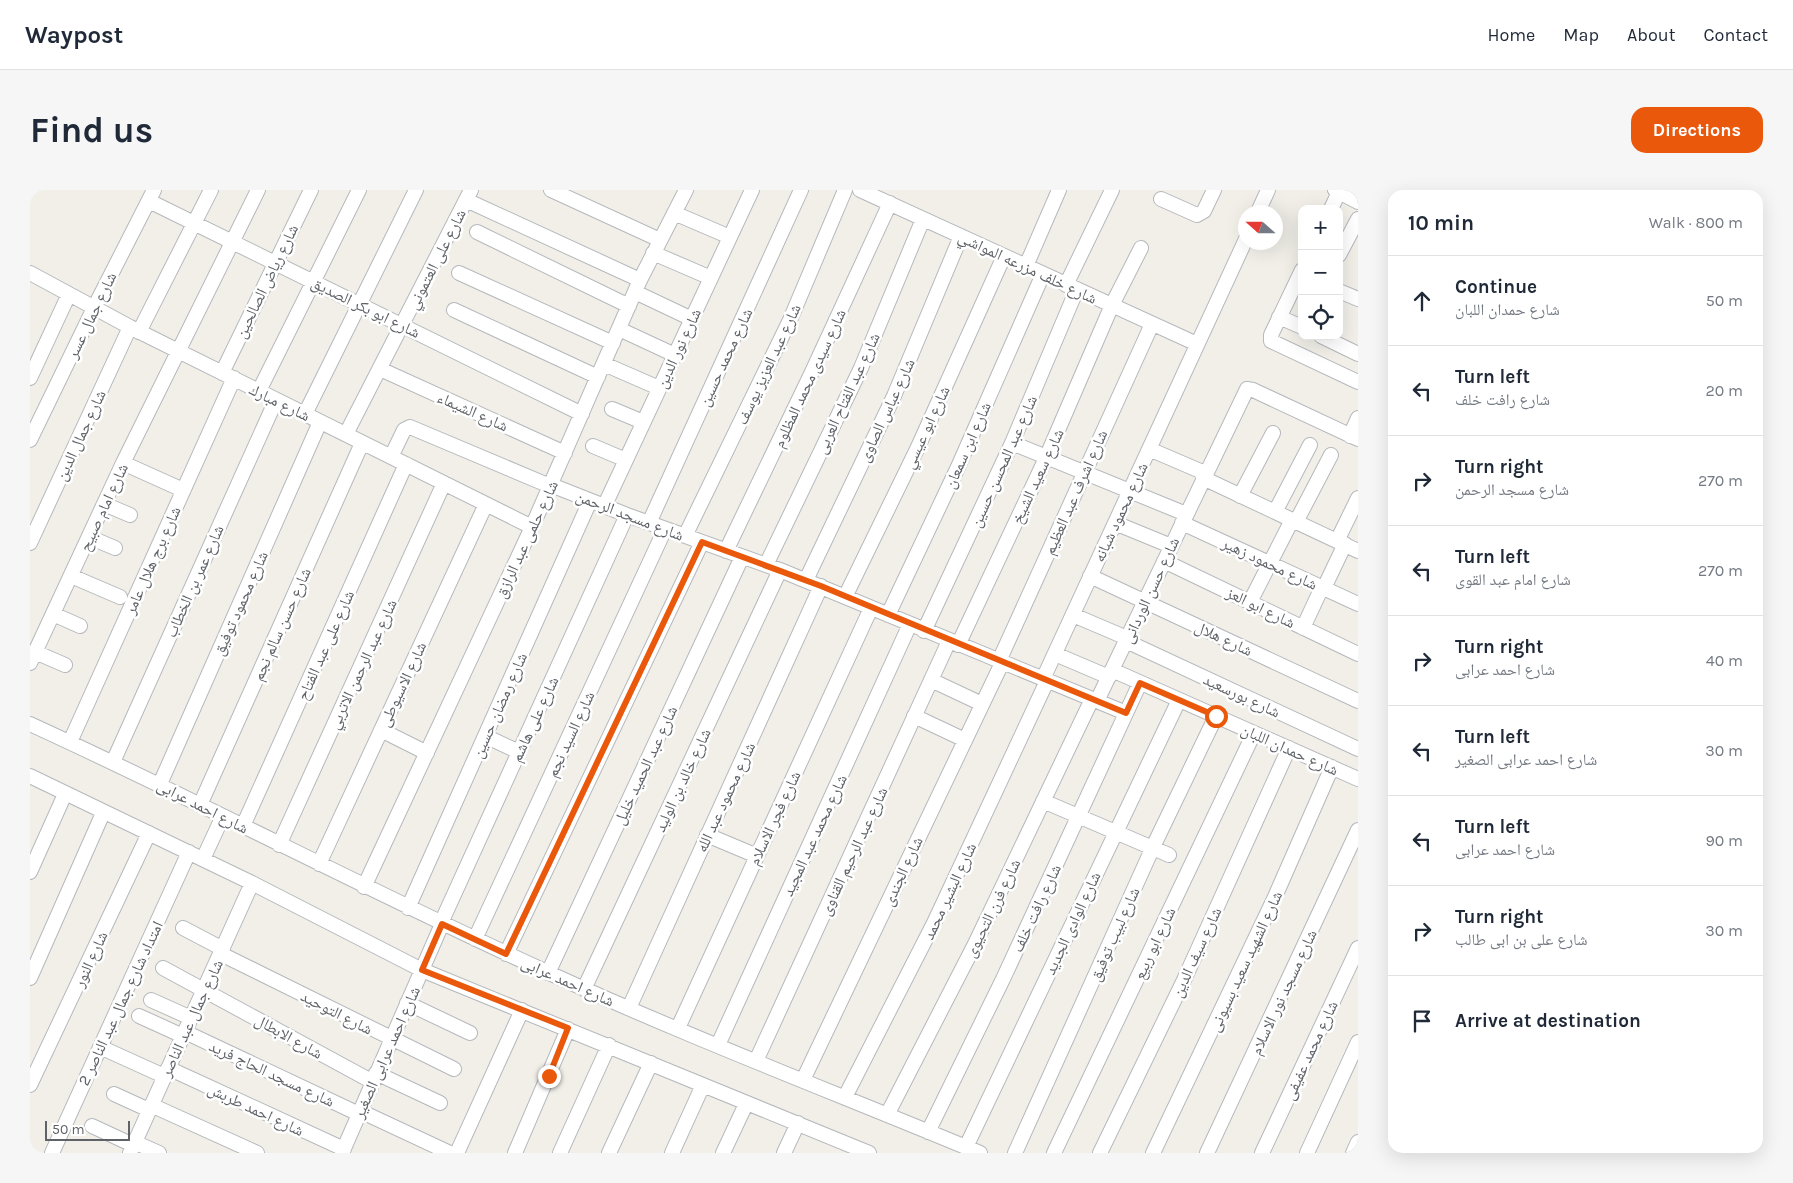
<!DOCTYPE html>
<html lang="en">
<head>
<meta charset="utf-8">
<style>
	body { margin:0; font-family:Karla,"Noto Naskh Arabic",sans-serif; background:#f6f6f7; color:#1f2937 }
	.controls { position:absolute; right:15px; top:15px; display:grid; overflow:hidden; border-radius:10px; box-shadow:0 5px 20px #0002 }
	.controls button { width:45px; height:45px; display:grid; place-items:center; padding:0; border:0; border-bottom:1px solid #e0e1e3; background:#fff; color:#1f2937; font:25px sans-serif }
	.compass { position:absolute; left:1208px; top:15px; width:45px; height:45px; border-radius:50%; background:#fff; box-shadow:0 5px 20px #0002; rotate:291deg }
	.scale { position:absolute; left:15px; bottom:12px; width:85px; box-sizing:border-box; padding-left:5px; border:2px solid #5f6368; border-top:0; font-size:14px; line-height:18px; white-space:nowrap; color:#5f6368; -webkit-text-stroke:4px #fff; paint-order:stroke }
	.stop { position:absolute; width:15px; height:15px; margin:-11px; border:4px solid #ea580c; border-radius:50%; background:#fff }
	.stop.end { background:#ea580c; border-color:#fff; box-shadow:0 1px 5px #0008 }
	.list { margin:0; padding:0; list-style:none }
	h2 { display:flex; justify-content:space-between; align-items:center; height:65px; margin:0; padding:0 20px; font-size:21px }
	h2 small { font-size:16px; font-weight:400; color:#747a83 }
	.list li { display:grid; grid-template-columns:32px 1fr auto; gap:15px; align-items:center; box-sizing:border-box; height:90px; padding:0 20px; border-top:1px solid #e0e1e3 }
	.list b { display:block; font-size:19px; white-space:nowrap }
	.list p { margin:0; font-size:16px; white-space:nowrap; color:#747a83 }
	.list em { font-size:16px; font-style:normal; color:#747a83 }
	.icon { flex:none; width:28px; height:28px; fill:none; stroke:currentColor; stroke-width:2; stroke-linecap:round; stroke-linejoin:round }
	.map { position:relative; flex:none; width:1328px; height:963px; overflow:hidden; border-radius:15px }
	header { display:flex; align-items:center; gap:30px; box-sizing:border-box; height:70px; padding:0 25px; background:#fff; border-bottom:1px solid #e0e1e3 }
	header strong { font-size:24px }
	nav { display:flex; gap:28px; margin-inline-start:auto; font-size:18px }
	.intro { display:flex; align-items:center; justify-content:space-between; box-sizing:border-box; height:120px; padding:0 30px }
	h1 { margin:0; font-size:35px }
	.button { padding:12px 22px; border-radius:15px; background:#ea580c; color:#fff; font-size:18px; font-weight:700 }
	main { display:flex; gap:30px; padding:0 30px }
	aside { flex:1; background:#fff; border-radius:15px; box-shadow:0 5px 20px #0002 }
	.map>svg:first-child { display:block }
</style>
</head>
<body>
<header>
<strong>Waypost</strong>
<nav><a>Home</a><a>Map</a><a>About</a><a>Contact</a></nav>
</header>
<div class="intro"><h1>Find us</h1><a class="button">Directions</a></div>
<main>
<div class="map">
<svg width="1328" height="963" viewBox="0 0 1328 963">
	<rect width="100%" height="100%" fill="#f1efe8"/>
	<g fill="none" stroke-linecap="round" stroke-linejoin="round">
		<defs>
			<path id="minor" d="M521,0L630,50
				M830,0L1167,154
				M1305,0L1328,12
				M1131,9L1167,25L1174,21L1184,0
				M436,10L610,90
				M119,11L552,224
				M1301,19L1309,2
				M1228,22L1238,0
				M644,23L700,47
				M447,42L599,116
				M623,63L681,88
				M1309,65L1328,29
				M996,76L1029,0
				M1272,80L1241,145V151L1328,192
				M0,83L100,137L502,337
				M429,83L583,153
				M1036,95L1082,0
				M1309,101L1328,109
				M605,102L662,129
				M424,120L568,187
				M1249,127L1272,137
				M589,139L645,165
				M109,142L181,0
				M1291,146L1328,164
				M574,174L629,198
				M350,179L535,263
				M192,183L281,0
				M0,188L39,104
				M229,201L329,0
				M582,219L613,232
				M275,224L386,0
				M316,244L441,0
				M1320,246L1328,228
				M0,250L64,118L124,0
				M982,253L1156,324
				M563,256L596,270
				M1119,259L1175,283
				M361,267L374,240L380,237L520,296
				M93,273L153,300
				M1173,288L1328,361
				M521,295L597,325L750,380L1096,523
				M1210,306L1243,243
				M74,314L100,325
				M574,317L722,0
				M1245,322L1280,255
				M1266,332L1301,265
				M619,333L771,0
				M1085,333L1141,356
				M1152,333L1328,414
				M655,346L760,130L815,0
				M59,347L85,358
				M1307,351L1328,308
				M0,353L100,137
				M696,361L782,182L860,13
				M1134,371L1328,464
				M736,375L831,178L893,29
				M41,386L90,407
				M1060,386L1328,511
				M776,390L864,206L931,46
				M1294,398L1315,354
				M815,407L888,257L974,66
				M1220,412L1262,330
				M23,424L50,436
				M858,425L928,277L1013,84
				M1043,425L1097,448
				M1273,438L1292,397
				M894,441L982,253L1047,99
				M1096,451L1328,559
				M928,455L1016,268L1082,115L1111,58
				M5,462L35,475
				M1025,464L1079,487
				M969,471L1122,134
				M0,473L93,273L228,0
				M1082,480L1328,589
				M1013,489L1216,49
				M901,490L952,514
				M1067,511L1217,199L1223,200L1328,249
				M884,526L935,550
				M0,534C175,614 345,704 519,783C661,848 806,903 950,963
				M351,540L397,563
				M455,546L489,562
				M40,552L204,188
				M83,572L246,210
				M0,586L222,693L392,780L839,963
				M130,594L290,232
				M1013,611L1139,665
				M170,615L332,253
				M213,636L376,274
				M677,645L727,666
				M249,655L414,293
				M173,669L193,626
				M289,674L456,314
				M0,682L35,604
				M334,697L502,337L610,90L656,0
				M378,718L560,311
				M411,733L597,325
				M153,738L193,759
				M445,749L635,339
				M191,764L424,879
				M476,764L672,352
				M133,778L343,892
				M518,783L712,367
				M0,788L73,623
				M554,799L750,380
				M121,810L161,828
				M377,813L440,843
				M599,818L791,396
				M109,826L153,846
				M648,838L841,418
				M155,842L329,924
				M688,855L880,434
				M70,857L134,886
				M726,871L919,451
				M138,878L314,959
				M346,883L410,913
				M773,890L972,473
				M0,895L119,643
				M84,904L119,920
				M815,907L904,733L1017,491
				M121,915L227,963
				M330,921L420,963
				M857,925L945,754L1062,509
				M62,936L103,955
				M898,942L973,789L1110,493
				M104,952L129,963
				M936,957L1149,510
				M22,963L159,662
				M100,963L222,693
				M312,963L412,734
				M427,963L492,820
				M485,963L538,839
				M530,963L579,855
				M579,963L621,873
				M642,963L673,895
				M693,963L716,914
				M754,963L768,933
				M985,963L1123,657L1186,526
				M1024,963L1224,543
				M1070,963L1154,790L1259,558
				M1123,963L1244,709L1302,577
				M1177,963L1328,640
				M1232,963L1328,758
				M1277,963L1328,852
				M1323,963L1328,952"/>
		</defs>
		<use href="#minor" stroke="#b5b8bc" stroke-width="16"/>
		<use href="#minor" stroke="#fff" stroke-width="14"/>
	</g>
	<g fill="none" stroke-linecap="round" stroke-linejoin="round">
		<path stroke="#ea580c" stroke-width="6" d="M519,886L538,838L392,780L412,734L476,764L672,352L791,396L1096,523L1110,493L1186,526"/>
	</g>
	<g text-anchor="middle" stroke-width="5" stroke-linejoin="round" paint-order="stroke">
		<g font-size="16" fill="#5f6368" stroke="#fff">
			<text transform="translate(406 69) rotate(-63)" y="6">شارع على العتموني</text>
			<text transform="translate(998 77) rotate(25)" y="6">شارع خلف مزرعه المواشي</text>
			<text transform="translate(236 91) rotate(-64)" y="6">شارع رياض الصالحين</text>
			<text transform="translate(336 117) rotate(26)" y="6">شارع ابو بكر الصديق</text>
			<text transform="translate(61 125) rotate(-64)" y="6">شارع جمال عسر</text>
			<text transform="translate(648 158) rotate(-65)" y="6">شارع نور الدين</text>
			<text transform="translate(695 167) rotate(-65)" y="6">شارع محمد حسين</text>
			<text transform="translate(738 174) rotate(-65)" y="6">شارع عبد العزيز يوسف</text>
			<text transform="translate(779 188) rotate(-65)" y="6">شارع سيدى محمد المظلوم</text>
			<text transform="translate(817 203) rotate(-65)" y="6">شارع عبد الفتاح العربى</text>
			<text transform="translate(250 212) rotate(26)" y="6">شارع مبارك</text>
			<text transform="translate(856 220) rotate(-65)" y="6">شارع عباس الصاوى</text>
			<text transform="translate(443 221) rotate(24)" y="6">شارع الشيماء</text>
			<text transform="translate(896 237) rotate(-65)" y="6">شارع ابو عيسي</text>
			<text transform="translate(50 245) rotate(-65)" y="6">شارع جمال الدين</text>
			<text transform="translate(937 255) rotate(-66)" y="6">شارع ابن سمعان</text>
			<text transform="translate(973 271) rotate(-66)" y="6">شارع عبد المحسن حسين</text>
			<text transform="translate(1007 286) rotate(-65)" y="6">شارع سعيد الشيخ</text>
			<text transform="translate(1045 302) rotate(-66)" y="6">شارع اشرف عبد العظيم</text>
			<text transform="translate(73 317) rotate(-65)" y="6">شارع امام صبيح</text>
			<text transform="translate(1090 322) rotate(-65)" y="6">شارع محمود شبانه</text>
			<text transform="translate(600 325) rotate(21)" y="6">شارع مسجد الرحمن</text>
			<text transform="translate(496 349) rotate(-65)" y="6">شارع حلمى عبد الرازق</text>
			<text transform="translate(122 370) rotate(-66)" y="6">شارع برج هلال عامر</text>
			<text transform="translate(1240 373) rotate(25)" y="6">شارع محمود زهير</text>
			<text transform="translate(164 391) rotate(-66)" y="6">شارع عمر بن الخطاب</text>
			<text transform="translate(1120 400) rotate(-65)" y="6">شارع حسن الوردانى</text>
			<text transform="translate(210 413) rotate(-66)" y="6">شارع محمود توفيق</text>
			<text transform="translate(1231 417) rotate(26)" y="6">شارع ابو العز</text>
			<text transform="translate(251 434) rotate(-66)" y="6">شارع حسن سالم نجم</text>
			<text transform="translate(1194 448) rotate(25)" y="6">شارع هلال</text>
			<text transform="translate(295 455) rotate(-66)" y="6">شارع على عبد الفتاح</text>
			<text transform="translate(332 474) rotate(-65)" y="6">شارع عبد الرحمن الاتربي</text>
			<text transform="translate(372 494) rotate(-65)" y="6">شارع الاسيوطى</text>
			<text transform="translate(1212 505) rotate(25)" y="6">شارع بورسعيد</text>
			<text transform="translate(469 515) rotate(-66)" y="6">شارع رمضان حسين</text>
			<text transform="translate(504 529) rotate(-65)" y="6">شارع على هاشم</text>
			<text transform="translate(540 544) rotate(-65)" y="6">شارع السيد نجم</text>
			<text transform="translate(1260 559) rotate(24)" y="6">شارع حمدان اللبان</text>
			<text transform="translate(615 575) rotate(-65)" y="6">شارع عبد الحميد خليل</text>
			<text transform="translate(652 590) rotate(-65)" y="6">شارع خالد بن الوليد</text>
			<text transform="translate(695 607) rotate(-65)" y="6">شارع محمود عبد الله</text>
			<text transform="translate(173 616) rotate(27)" y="6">شارع احمد عرابى</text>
			<text transform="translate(744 628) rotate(-65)" y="6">شارع فجر الاسلام</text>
			<text transform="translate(784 645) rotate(-65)" y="6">شارع محمد عبد المجيد</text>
			<text transform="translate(823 661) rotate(-65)" y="6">شارع عبد الرحيم القناوى</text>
			<text transform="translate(872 681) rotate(-65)" y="6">شارع الجندى</text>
			<text transform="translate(919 701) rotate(-65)" y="6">شارع البشير محمد</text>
			<text transform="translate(962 718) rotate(-64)" y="6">شارع فرن التحيوى</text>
			<text transform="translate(1006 718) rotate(-65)" y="6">شارع رافت خلف</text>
			<text transform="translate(1042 733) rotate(-65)" y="6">شارع الوادى الجديد</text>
			<text transform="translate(1084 744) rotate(-66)" y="6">شارع لبيب توفيق</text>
			<text transform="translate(1124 753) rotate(-65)" y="6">شارع ابو ربيع</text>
			<text transform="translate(1166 762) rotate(-65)" y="6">شارع سيف الدين</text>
			<text transform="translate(60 769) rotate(-65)" y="6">شارع النور</text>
			<text transform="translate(1215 771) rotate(-65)" y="6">شارع الشهيد سعيد بسيونى</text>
			<text transform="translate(538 791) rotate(24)" y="6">شارع احمد عرابى</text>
			<text transform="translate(1253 802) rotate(-65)" y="6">شارع مسجد نور الاسلام</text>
			<text transform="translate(90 813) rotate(-65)" y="6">امتداد شارع جمال عبد الناصر 2</text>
			<text transform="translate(307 822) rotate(27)" y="6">شارع التوحيد</text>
			<text transform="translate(161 828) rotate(-65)" y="6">شارع جمال عبد الناصر</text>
			<text transform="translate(259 846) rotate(29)" y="6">شارع الابطال</text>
			<text transform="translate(1280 860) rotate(-65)" y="6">شارع محمد عفيفى</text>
			<text transform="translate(356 862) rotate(-66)" y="6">شارع احمد عرابى الصغير</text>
			<text transform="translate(242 883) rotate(25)" y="6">شارع مسجد الحاج فريد</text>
			<text transform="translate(226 919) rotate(25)" y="6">شارع احمد طربش</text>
		</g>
	</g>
</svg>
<div class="controls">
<button>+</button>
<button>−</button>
<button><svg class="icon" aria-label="locate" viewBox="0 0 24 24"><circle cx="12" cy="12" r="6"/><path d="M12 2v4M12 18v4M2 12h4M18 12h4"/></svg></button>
</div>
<svg class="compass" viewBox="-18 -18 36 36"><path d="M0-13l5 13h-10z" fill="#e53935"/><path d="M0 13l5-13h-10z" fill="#747a83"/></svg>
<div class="scale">50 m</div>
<div class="stop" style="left:1186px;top:526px"></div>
<div class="stop end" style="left:519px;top:886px"></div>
</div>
<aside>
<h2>10 min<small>Walk · 800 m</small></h2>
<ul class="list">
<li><svg class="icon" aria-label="ahead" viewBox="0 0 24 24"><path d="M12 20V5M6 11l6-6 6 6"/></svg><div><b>Continue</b><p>شارع حمدان اللبان</p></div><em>50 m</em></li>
<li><svg class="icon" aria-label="left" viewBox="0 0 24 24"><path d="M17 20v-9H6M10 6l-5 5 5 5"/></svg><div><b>Turn left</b><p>شارع رافت خلف</p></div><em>20 m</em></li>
<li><svg class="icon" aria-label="right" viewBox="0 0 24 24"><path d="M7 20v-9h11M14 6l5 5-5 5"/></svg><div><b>Turn right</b><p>شارع مسجد الرحمن</p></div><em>270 m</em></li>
<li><svg class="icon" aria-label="left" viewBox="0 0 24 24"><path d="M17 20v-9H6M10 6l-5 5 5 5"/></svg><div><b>Turn left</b><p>شارع امام عبد القوى</p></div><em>270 m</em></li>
<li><svg class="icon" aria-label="right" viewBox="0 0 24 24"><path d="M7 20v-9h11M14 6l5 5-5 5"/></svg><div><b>Turn right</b><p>شارع احمد عرابى</p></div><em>40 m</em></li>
<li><svg class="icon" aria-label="left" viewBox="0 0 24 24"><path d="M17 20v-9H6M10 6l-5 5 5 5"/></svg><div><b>Turn left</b><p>شارع احمد عرابى الصغير</p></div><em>30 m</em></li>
<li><svg class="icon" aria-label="left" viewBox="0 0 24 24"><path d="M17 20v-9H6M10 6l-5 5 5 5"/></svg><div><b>Turn left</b><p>شارع احمد عرابى</p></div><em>90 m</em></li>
<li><svg class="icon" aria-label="right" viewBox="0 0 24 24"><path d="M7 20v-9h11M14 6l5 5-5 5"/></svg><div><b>Turn right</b><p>شارع على بن ابى طالب</p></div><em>30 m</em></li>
<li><svg class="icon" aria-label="arrive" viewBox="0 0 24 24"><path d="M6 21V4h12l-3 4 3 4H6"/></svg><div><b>Arrive at destination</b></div></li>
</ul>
</aside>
</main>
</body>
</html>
